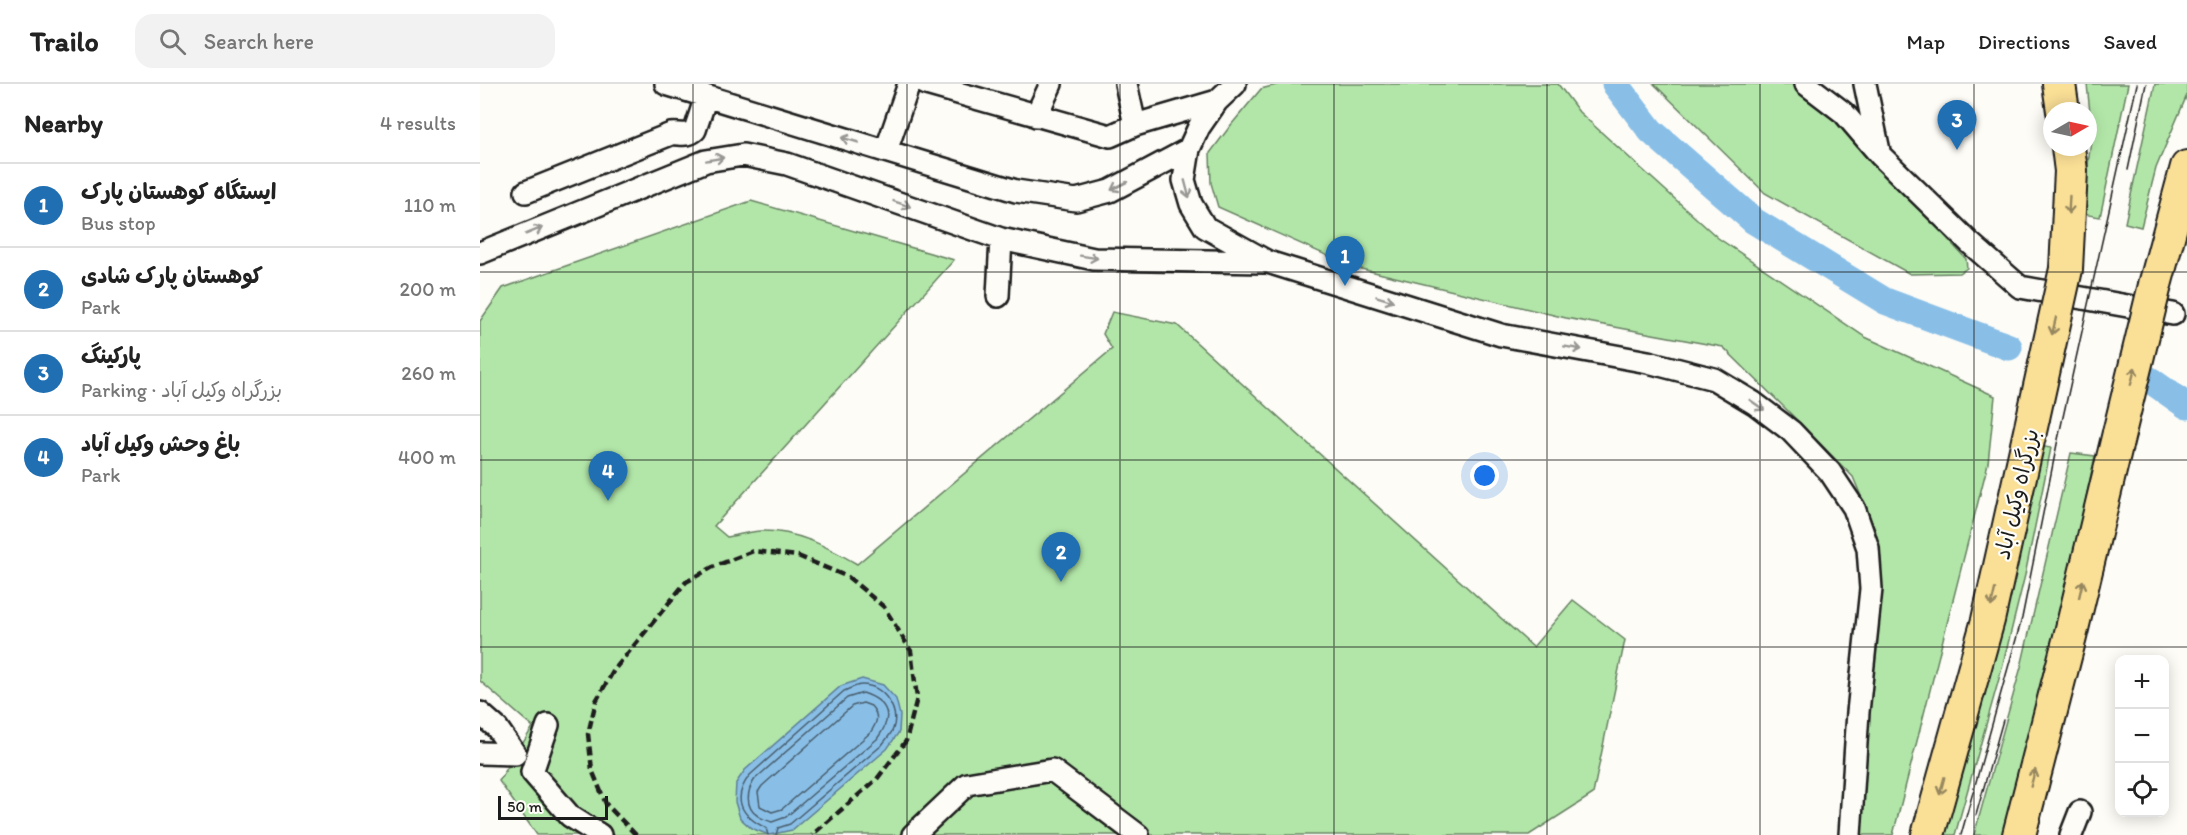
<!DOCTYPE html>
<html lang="en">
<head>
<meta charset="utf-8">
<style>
	body { margin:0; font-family:Itim,"Playpen Sans Arabic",sans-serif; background:#f2f2f2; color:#222 }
	.controls { position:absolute; right:18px; bottom:18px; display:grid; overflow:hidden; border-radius:12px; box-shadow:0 3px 15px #0003 }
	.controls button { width:54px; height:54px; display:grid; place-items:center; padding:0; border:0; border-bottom:2px solid #e0e0e0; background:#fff; color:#222; font:30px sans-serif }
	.compass { position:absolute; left:1563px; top:18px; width:54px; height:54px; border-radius:50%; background:#fff; box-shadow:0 3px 15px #0003; rotate:81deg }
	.scale { position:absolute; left:18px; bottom:15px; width:110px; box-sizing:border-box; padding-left:6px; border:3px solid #1c1c1c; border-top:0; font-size:16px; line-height:21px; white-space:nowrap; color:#1c1c1c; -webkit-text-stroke:4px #fdfcf7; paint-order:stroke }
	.you { position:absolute; left:1005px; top:392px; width:21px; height:21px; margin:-15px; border:4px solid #fff; border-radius:50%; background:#1a73e8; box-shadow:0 0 0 9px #1a73e833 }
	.badge { display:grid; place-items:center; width:39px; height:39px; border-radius:50%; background:#1f6fb2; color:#fff; font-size:20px; font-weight:700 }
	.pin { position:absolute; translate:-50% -50px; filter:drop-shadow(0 2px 3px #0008) }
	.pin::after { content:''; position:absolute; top:32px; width:21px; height:18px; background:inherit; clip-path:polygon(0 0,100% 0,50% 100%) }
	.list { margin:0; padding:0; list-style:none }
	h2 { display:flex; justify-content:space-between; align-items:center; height:78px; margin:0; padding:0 24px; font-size:26px }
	h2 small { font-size:20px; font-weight:400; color:#767676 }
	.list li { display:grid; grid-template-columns:39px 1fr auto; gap:18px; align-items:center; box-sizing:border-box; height:84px; padding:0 24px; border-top:2px solid #e0e0e0 }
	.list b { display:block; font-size:22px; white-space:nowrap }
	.list p { margin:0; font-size:20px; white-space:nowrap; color:#767676 }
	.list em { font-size:20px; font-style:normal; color:#767676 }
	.icon { flex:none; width:33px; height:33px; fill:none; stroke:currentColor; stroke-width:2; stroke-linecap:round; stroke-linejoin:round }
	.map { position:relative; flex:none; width:1707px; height:751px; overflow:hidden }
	header { display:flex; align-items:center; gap:36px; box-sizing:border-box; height:84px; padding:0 30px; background:#fff; border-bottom:2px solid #e0e0e0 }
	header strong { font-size:28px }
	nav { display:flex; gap:33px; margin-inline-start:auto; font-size:21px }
	.search { width:420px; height:54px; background:#f2f2f2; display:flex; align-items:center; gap:15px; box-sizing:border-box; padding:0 21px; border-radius:18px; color:#767676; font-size:22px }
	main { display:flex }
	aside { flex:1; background:#fff }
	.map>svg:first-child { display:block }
</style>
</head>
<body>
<header>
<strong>Trailo</strong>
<div class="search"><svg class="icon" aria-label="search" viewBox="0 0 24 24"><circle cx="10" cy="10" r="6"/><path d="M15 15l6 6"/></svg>Search here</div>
<nav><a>Map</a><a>Directions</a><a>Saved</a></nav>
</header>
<main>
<aside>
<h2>Nearby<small>4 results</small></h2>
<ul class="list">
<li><span class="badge">1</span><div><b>ایستگاه کوهستان پارک</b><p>Bus stop</p></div><em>110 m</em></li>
<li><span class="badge">2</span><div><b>کوهستان پارک شادی</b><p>Park</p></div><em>200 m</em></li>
<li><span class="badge">3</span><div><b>پارکینگ</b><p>Parking · بزرگراه وکیل آباد</p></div><em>260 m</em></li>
<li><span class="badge">4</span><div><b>باغ وحش وکیل آباد</b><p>Park</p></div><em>400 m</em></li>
</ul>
</aside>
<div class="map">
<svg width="1707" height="751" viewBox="0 0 1707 751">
	<rect width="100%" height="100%" fill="#fdfcf7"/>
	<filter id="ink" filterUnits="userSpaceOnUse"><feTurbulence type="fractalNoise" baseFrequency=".0167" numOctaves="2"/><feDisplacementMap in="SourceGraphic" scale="12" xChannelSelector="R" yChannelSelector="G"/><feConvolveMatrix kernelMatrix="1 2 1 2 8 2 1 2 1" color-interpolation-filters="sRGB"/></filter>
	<g filter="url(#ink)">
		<path fill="#b2e6a8" stroke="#678162" stroke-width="1.5" d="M800,0H1078L1099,28L1238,154L1385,253L1515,312L1508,379L1413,751H1377L1379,712L1402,497L1396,448L1373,393L1305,324L1243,263L1086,234L873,183L738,123L731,99L730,69L751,41L781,5Z
			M1174,0H1314L1378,57L1486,175L1487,184L1480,189L1430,190L1285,109Z
			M1607,0H1648L1620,133L1602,130L1612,48Z
			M1675,0H1707V11L1676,84L1661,143L1645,139Z
			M271,117L474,176L234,442L247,453C257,451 269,448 280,447C316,446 346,462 377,480L632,265L623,250L632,228L697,241L1053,563L1093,516L1145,556L1113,710L1049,751H57L19,697L53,643L0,597V237L23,204Z
			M1548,360L1571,364L1545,491L1522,584L1475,751H1453Z
			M1591,369L1615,372L1580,535L1526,751H1494L1541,583Z"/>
		<path fill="#89bfe7" stroke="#5d7e96" stroke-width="1.5" d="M382,595L403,601L416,615L420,631L419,648L407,665L312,746L289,751L271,744L260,734L255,718L256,699L265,686L361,602Z"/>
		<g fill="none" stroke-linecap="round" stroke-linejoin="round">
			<path stroke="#485d6d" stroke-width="1.5" d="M383,609C410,618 413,634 397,655L306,733L292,738C287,736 282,735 278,732C264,723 267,706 275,695L367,614Z
				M383,619L391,622C400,632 397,639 390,649L302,725L292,728L280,722L278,708L282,702L372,622Z
				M288,751L286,744C261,732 251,715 270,691L364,607C369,605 377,601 382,601C403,601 420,625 413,645C411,651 405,656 402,661L310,740L298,744L296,751"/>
			<path stroke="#89bfe7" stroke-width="27" d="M1135,0L1171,47L1274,137L1405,217L1529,263
				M1670,296L1707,322"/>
			<defs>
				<path id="minor" d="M186,0L536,107L596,116L630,107L709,65
					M446,0L630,52L655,41L737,17
					M646,0L655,41
					M755,0L737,17L719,43L709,65L704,96L711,120L725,143L788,178L1021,251L1168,278L1234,295L1274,319L1311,347L1350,388L1374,424L1388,464L1391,505L1378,628L1370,751
					M1326,0L1364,29L1400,71L1490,159L1540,203L1693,230
					M1385,0L1399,67
					M556,32L571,0
					M406,67L429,0
					M46,108L191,50C200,49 207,53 215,46L226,13
					M0,169L226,77L263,71L307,80L521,155L614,175L784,178
					M518,212L521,155
					M0,629L17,644L35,670
					M68,641L52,688L90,732L120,751
					M0,669L35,670
					M433,751L487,700L572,686L658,751
					M1591,751L1600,728"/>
				<path id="highway" d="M1579,0L1583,27
					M1586,185L1591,87L1588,63
					M1675,201L1707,83
					M1448,751L1508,536L1553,334
					M1539,751L1590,553L1639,349"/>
			</defs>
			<use href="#minor" stroke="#1c1c1c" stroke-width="26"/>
			<use href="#highway" stroke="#1c1c1c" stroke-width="36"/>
			<use href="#minor" stroke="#fdfcf7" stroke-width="21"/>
			<use href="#highway" stroke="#fadf96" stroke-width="32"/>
			<path stroke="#1c1c1c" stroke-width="1.5" d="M1648,86L1666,0
				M1496,731L1523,636
				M1481,751L1542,534L1577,360L1657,0"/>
			<path stroke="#1c1c1c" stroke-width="4.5" stroke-dasharray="9 4.5" stroke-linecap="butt" d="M156,751L126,720L112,686L108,650L116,617L134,586L206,498L233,483L273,467L318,472L368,493L404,523L431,567L437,614L426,657L397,695L332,751"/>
			<defs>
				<path id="highway-bridge" d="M1553,334L1586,185
					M1639,349L1675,201"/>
			</defs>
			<use href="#highway-bridge" stroke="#1c1c1c" stroke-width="36" stroke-linecap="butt"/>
			<use href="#highway-bridge" stroke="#fadf96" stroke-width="32"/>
		</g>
		<defs><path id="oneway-shaft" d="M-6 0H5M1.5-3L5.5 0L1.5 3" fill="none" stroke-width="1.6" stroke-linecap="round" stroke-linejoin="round" transform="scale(1.5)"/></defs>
		<g stroke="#989794">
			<use href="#oneway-shaft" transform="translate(370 56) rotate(-164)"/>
			<use href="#oneway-shaft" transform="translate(235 75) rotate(-10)"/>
			<use href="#oneway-shaft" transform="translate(639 102) rotate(153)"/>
			<use href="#oneway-shaft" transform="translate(707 105) rotate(75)"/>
			<use href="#oneway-shaft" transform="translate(422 120) rotate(19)"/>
			<use href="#oneway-shaft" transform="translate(54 147) rotate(-22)"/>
			<use href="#oneway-shaft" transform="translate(609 173) rotate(9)"/>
			<use href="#oneway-shaft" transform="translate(905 215) rotate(17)"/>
			<use href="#oneway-shaft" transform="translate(1093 264) rotate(10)"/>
			<use href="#oneway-shaft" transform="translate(1277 321) rotate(35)"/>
		</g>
		<g stroke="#96875f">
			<use href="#oneway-shaft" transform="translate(1589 121) rotate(93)"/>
			<use href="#oneway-shaft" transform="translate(1574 242) rotate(103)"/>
			<use href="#oneway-shaft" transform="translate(1653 292) rotate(-76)"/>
			<use href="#oneway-shaft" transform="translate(1601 505) rotate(-77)"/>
			<use href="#oneway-shaft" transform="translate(1513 514) rotate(103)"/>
			<use href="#oneway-shaft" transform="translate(1553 694) rotate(-75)"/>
			<use href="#oneway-shaft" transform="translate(1462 702) rotate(105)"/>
		</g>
	</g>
	<path fill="none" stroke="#1c1c1c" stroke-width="1.5" stroke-opacity="0.55" d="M213,0V751M427,0V751M640,0V751M854,0V751M1067,0V751M1280,0V751M1494,0V751M0,188H1707M0,376H1707M0,563H1707"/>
	<g text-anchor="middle" stroke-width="4.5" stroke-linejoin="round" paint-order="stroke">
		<g font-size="22" fill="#1c1c1c" stroke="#fdfcf7">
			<text transform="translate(1536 410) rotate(-77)" y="8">بزرگراه وکیل آباد</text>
		</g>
	</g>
</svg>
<div class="controls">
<button>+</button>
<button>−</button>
<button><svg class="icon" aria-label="locate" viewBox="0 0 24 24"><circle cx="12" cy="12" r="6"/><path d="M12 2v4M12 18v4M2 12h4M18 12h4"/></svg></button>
</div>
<svg class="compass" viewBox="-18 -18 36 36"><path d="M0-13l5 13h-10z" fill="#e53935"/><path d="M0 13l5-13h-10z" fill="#767676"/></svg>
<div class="scale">50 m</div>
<div class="you"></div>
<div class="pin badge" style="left:865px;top:202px">1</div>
<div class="pin badge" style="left:581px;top:498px">2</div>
<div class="pin badge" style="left:1477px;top:66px">3</div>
<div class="pin badge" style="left:128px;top:417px">4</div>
</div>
</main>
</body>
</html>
